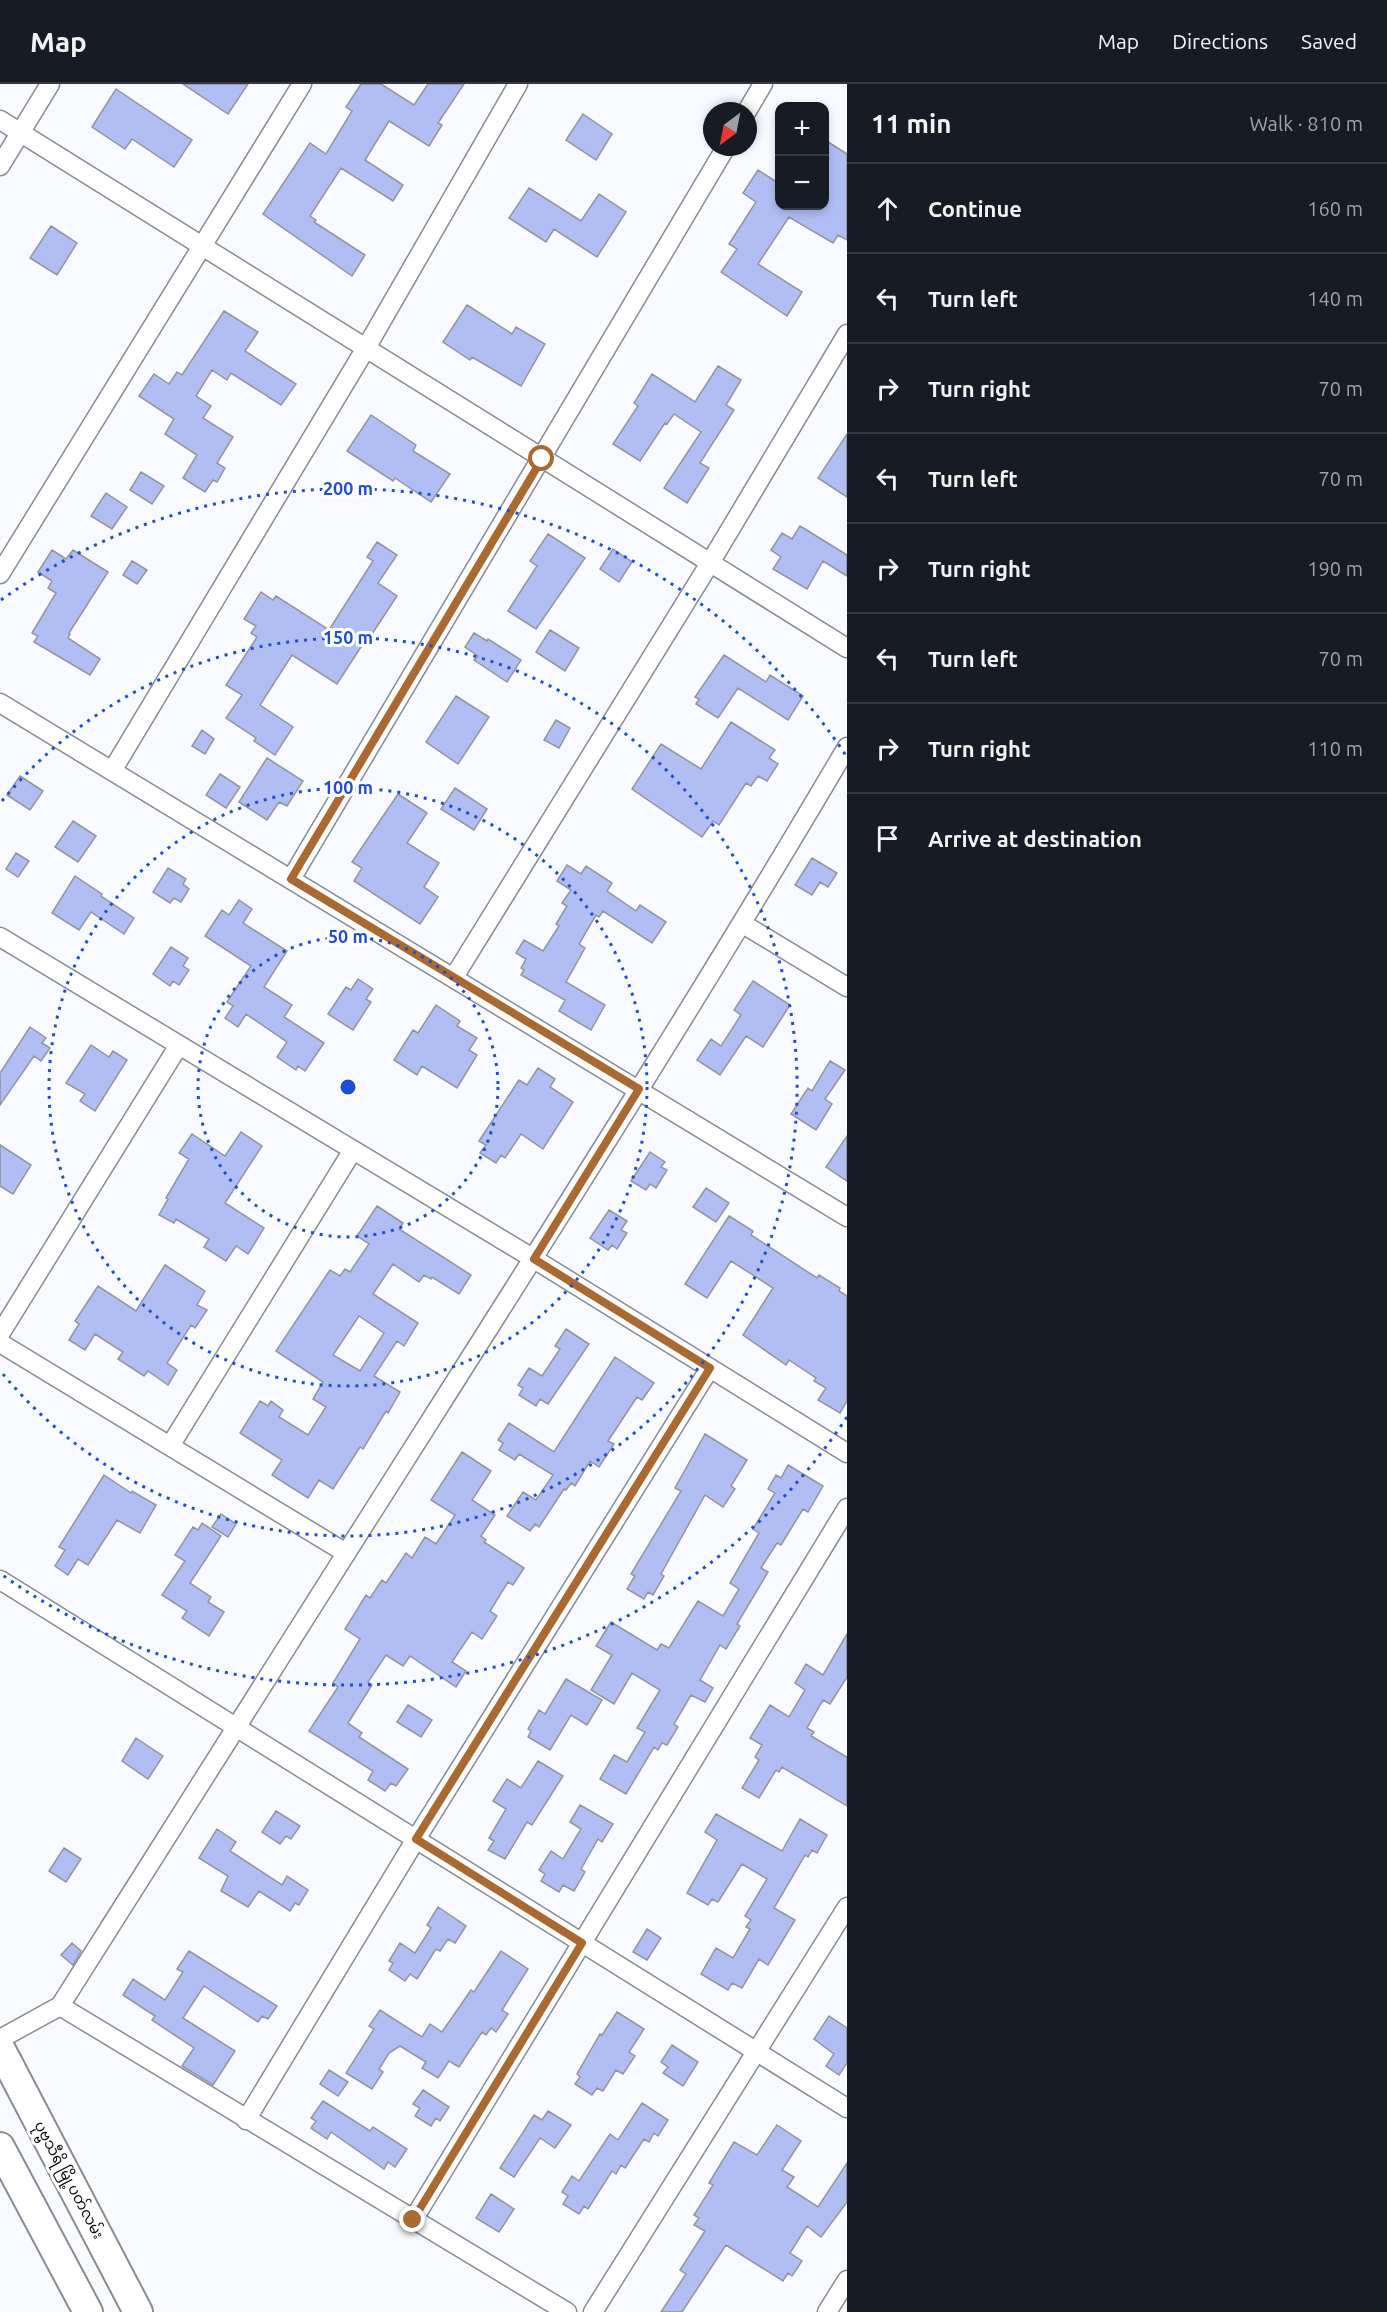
<!DOCTYPE html>
<html lang="en">
<head>
<meta charset="utf-8">
<style>
	body { margin:0; font-family:Ubuntu,"Noto Sans Myanmar",sans-serif; background:#20242c; color:#f1f3f6 }
	.controls { position:absolute; right:18px; top:18px; display:grid; overflow:hidden; border-radius:12px; box-shadow:0 3px 9px #0003 }
	.controls button { width:54px; height:54px; display:grid; place-items:center; padding:0; border:0; border-bottom:2px solid #363941; background:#171b24; color:#f1f3f6; font:30px sans-serif }
	.compass { position:absolute; left:703px; top:18px; width:54px; height:54px; border-radius:50%; background:#171b24; box-shadow:0 3px 9px #0003; rotate:212deg }
	.stop { position:absolute; width:18px; height:18px; margin:-14px; border:4px solid #a96931; border-radius:50%; background:#fff }
	.stop.end { background:#a96931; border-color:#fff; box-shadow:0 2px 6px #0008 }
	.list { margin:0; padding:0; list-style:none }
	h2 { display:flex; justify-content:space-between; align-items:center; height:78px; margin:0; padding:0 24px; font-size:26px }
	h2 small { font-size:20px; font-weight:400; color:#9ea1a6 }
	.list li { display:grid; grid-template-columns:39px 1fr auto; gap:18px; align-items:center; box-sizing:border-box; height:90px; padding:0 24px; border-top:2px solid #363941 }
	.list b { display:block; font-size:22px; white-space:nowrap }
	.list em { font-size:20px; font-style:normal; color:#9ea1a6 }
	.icon { flex:none; width:33px; height:33px; fill:none; stroke:currentColor; stroke-width:2; stroke-linecap:round; stroke-linejoin:round }
	.map { position:relative; flex:none; width:847px; height:2228px; overflow:hidden }
	header { display:flex; align-items:center; gap:36px; box-sizing:border-box; height:84px; padding:0 30px; background:#171b24; border-bottom:2px solid #363941 }
	header strong { font-size:28px }
	nav { display:flex; gap:33px; margin-inline-start:auto; font-size:21px }
	main { display:flex }
	aside { flex:1; background:#171b24 }
	.map>svg:first-child { display:block }
</style>
</head>
<body>
<header>
<strong>Map</strong>
<nav><a>Map</a><a>Directions</a><a>Saved</a></nav>
</header>
<main>
<div class="map">
<svg width="847" height="2228" viewBox="0 0 847 2228">
	<rect width="100%" height="100%" fill="#f9faff"/>
	<path fill="#b1bef4" stroke="#92949e" stroke-width="1.5" fill-rule="evenodd" d="M183,0H248L228,30Z
		M361,0H381L414,21L428,0H464L438,39L442,41L429,62L389,37L365,76L403,101L393,117L341,84L310,132L316,136L314,138L365,171L352,192L263,130L310,59L326,70L352,27L346,23Z
		M116,5L192,56L174,83L132,55L125,65L92,43Z
		M583,30L612,50L596,76L566,56Z
		M825,56L847,70V156L838,151L833,159L789,133L758,180L802,208L787,232L721,188L737,165L729,160L756,118L743,109L758,86L780,100V122H825Z
		M529,104L581,137L599,110L626,128L597,173L554,145L546,158L509,134Z
		M51,142L77,159L57,191L30,174Z
		M467,221L512,250L516,243L545,260L521,302L472,273L470,276L443,258Z
		M224,227L258,248L245,267L296,300L281,321L231,289L227,296L212,286L196,312L211,322L203,334L233,353L217,379L225,384L217,398L213,396L205,408L183,394L197,371L165,350L174,335L139,312L154,290L169,300L177,288L182,291Z
		M718,282L741,296L726,321L734,326L700,379L709,384L687,419L664,404L701,348L674,330L667,340L665,339L640,377L613,360L638,322L634,319L652,290L695,318Z
		M371,331L416,361L413,367L450,390L431,418L395,394L393,397L347,367Z
		M847,350V413L818,394Z
		M141,388L164,402L152,420L130,406Z
		M106,409L127,423L112,445L91,432Z
		M800,442L847,471V492L823,477L807,505L773,485L781,473L771,466L782,449L792,455Z
		M548,450L585,474L536,545L508,527L537,482L530,477Z
		M377,458L397,471L378,499L397,512L372,550L370,549L337,600L292,571L260,621L293,643L275,671L254,657L256,654L226,634L242,611L226,601L257,553L251,549L256,542L244,535L261,508L273,516L276,512L329,546L373,477L367,473Z
		M613,465L632,478L619,498L600,485Z
		M52,466L66,475L73,466L108,488L69,549L70,550L68,554L100,575L90,591L34,558L38,552L32,549L56,509L48,504L52,497L38,488Z
		M132,477L147,486L137,500L123,491Z
		M550,546L579,564L565,587L536,568Z
		M474,549L487,557L488,555L521,576L507,598L474,576L478,572L465,563Z
		M724,571L766,598L770,591L803,612L788,636L738,604L718,634L696,620L699,615L695,613Z
		M456,612L489,633L458,680L426,658Z
		M556,636L570,644L559,664L544,656Z
		M731,638L775,666L769,674L778,680L767,697L758,692L751,702L746,699L719,741L713,737L702,753L632,705L661,660L701,685Z
		M202,646L214,655L205,670L192,662Z
		M267,674L303,697L287,722L279,718L267,736L239,718Z
		M220,690L240,703L226,724L206,711Z
		M20,692L43,707L30,726L7,711Z
		M455,704L487,725L474,746L441,725Z
		M398,710L427,729L407,759L439,779L424,803L438,813L420,840L354,797L362,784L352,778Z
		M73,737L96,752L78,778L55,763Z
		M16,769L29,777L18,793L6,785Z
		M812,774L837,789L828,803L820,798L812,811L795,801Z
		M567,781L581,790L586,782L612,799L607,807L636,827L640,821L666,838L652,859L603,827L599,833L596,831L579,860L585,864L566,898L605,921L591,946L559,927L565,916L521,891L524,886L521,884L526,875L516,869L524,856L543,867L559,842L556,840L567,822L562,819L571,806L557,797Z
		M168,784L186,795L183,800L189,805L181,818L174,814L170,819L153,808Z
		M75,792L102,810L101,812L134,834L124,850L91,828L79,846L52,829Z
		M239,816L252,825L243,839L287,867L264,903L292,921L284,933L324,959L305,987L298,982L296,986L277,973L287,958L246,930L238,943L225,934L233,922L227,918L251,882L205,852L222,826L229,831Z
		M171,863L188,874L183,882L189,886L179,901L173,897L170,902L153,890Z
		M358,895L373,905L366,915L371,918L353,946L328,930L346,903L351,906Z
		M753,897L790,921L763,963L746,952L720,991L697,976L711,955L721,962L741,931L734,926Z
		M436,921L460,937L457,942L477,954L469,966L477,971L457,1004L422,982L417,991L394,976L413,946L418,949Z
		M30,943L46,954L42,959L50,964L41,977L34,972L0,1021V989Z
		M91,961L109,973L113,967L127,976L95,1027L80,1017L85,1010L66,999Z
		M830,977L845,986L825,1015L832,1020L816,1046L791,1030L808,1004L812,1007Z
		M538,984L555,995L550,1003L573,1018L543,1065L521,1050L505,1074L501,1071L496,1079L480,1069L486,1061L479,1057L519,996L527,1001Z
		M241,1048L262,1062L225,1119L264,1144L248,1170L236,1162L226,1177L204,1163L209,1155L176,1135L174,1139L159,1131L168,1115L166,1114L189,1075L179,1069L192,1050L225,1072Z
		M847,1052V1097L826,1083Z
		M0,1061L31,1081L13,1110L0,1102Z
		M650,1068L665,1078L661,1083L667,1086L656,1104L650,1100L646,1106L631,1097Z
		M706,1104L729,1119L716,1138L693,1123Z
		M377,1122L403,1139L399,1145L471,1191L459,1210L432,1193L431,1195L424,1191L419,1198L393,1180L373,1210L418,1239L404,1262L397,1257L374,1292L400,1308L388,1329L386,1327L363,1365L360,1363L333,1405L319,1396L308,1414L272,1391L282,1376L240,1349L260,1317L268,1322L271,1317L283,1326L279,1333L308,1351L326,1323L313,1315L323,1298L276,1267L330,1186L340,1192L345,1185L350,1188L369,1160L357,1152ZM359,1232L384,1249L360,1287L333,1271Z
		M609,1126L627,1137L621,1146L627,1149L617,1165L612,1161L608,1166L590,1154Z
		M729,1132L753,1147L751,1151L817,1194L819,1191L840,1204L839,1207L847,1212V1317L840,1329L818,1316L826,1304L814,1297L816,1294L789,1276L786,1281L743,1251L773,1204L731,1177L707,1214L685,1200Z
		M165,1181L205,1207L197,1221L207,1226L195,1244L191,1241L167,1279L177,1286L168,1301L148,1287L144,1292L118,1275L123,1268L95,1250L85,1266L69,1256L79,1240L75,1237L98,1202L136,1227Z
		M566,1245L589,1260L548,1320L540,1315L536,1322L519,1311L523,1304L518,1301L529,1284L542,1292L560,1265L555,1262Z
		M615,1273L654,1299L642,1316L637,1313L608,1357L614,1360L599,1383L590,1377L575,1402L571,1399L566,1406L564,1405L539,1443L535,1440L530,1447L507,1432L523,1408L536,1416L553,1391L519,1370L515,1376L499,1366L503,1359L498,1356L509,1339L554,1368Z
		M705,1350L747,1376L731,1402L735,1405L723,1423L705,1411L661,1490L664,1492L653,1511L648,1508L644,1515L627,1505L635,1492L631,1490L681,1407L675,1404Z
		M462,1368L491,1387L472,1416L495,1431L481,1452L486,1456L484,1458L524,1484L513,1501L508,1498L490,1527L497,1532L482,1555L472,1548L452,1578L466,1587L456,1603L410,1572L403,1582L386,1571L368,1598L372,1601L348,1639L362,1649L359,1653L408,1685L396,1702L391,1699L385,1707L368,1696L373,1687L309,1647L338,1603L333,1599L360,1555L345,1545L366,1511L370,1514L382,1496L386,1499L406,1469L412,1474L425,1453L436,1460L455,1431L431,1416Z
		M788,1381L823,1402L808,1428L803,1425L781,1461L777,1459L761,1484L768,1488L737,1540L740,1542L726,1565L720,1561L700,1596L713,1604L705,1618L691,1611L674,1640L678,1643L667,1661L662,1659L658,1666L654,1663L626,1710L600,1695L614,1671L627,1678L645,1648L637,1644L660,1606L632,1589L614,1620L591,1606L612,1571L596,1562L611,1538L657,1566L661,1560L669,1564L698,1517L723,1532L739,1505L730,1499L759,1449L753,1445L775,1409L768,1405L776,1391L781,1394Z
		M104,1391L131,1409L132,1407L156,1421L140,1449L117,1436L88,1481L78,1475L68,1491L55,1482L65,1466L59,1463Z
		M221,1430L236,1440L228,1453L212,1443Z
		M202,1439L221,1452L190,1499L211,1513L208,1518L224,1528L209,1552L182,1534L187,1527L162,1511L185,1477L175,1471L193,1443L198,1446Z
		M847,1550V1593L830,1620L823,1616L807,1644L814,1648L811,1652L847,1673V1722L782,1683L779,1688L776,1686L759,1714L742,1704L759,1676L755,1673L762,1661L750,1654L770,1621L789,1633L805,1606L795,1599L806,1580L823,1591Z
		M566,1595L602,1616L587,1641L571,1631L550,1666L528,1653L531,1647L528,1645L539,1626L545,1630Z
		M408,1621L432,1636L421,1653L397,1638Z
		M136,1654L163,1672L148,1695L122,1677Z
		M538,1677L563,1692L532,1741L527,1738L505,1775L488,1766L494,1757L489,1754L506,1725L493,1717L507,1695L521,1704Z
		M580,1721L613,1740L602,1758L598,1755L581,1785L585,1788L574,1807L563,1801L559,1808L541,1797L545,1790L539,1786L551,1767L563,1775L581,1745L570,1738Z
		M276,1727L300,1742L291,1755L286,1752L280,1760L262,1748Z
		M716,1730L782,1767L800,1735L827,1751L817,1769L812,1766L808,1773L805,1771L774,1824L795,1836L768,1881L759,1875L742,1904L732,1899L728,1906L701,1890L716,1864L733,1874L750,1845L746,1843L751,1836L745,1832L767,1795L742,1780L718,1818L712,1815L708,1821L687,1809L717,1756L705,1748Z
		M217,1745L236,1758L230,1767L282,1801L287,1792L308,1806L299,1821L295,1819L290,1827L259,1807L248,1823L221,1807L228,1792L199,1774Z
		M64,1764L81,1775L66,1798L49,1787Z
		M438,1823L466,1842L455,1859L448,1855L440,1867L436,1865L417,1895L410,1890L405,1897L389,1886L393,1879L389,1877L400,1859L415,1869L431,1844L427,1841Z
		M647,1845L661,1854L647,1876L633,1868Z
		M72,1859L81,1867L73,1881L61,1871Z
		M189,1867L277,1922L268,1935L262,1932L258,1938L204,1902L183,1934L235,1967L213,2001L182,1982L194,1964L152,1936L155,1932L123,1911L133,1895L165,1916L183,1888L177,1885Z
		M501,1867L528,1885L502,1926L508,1930L496,1948L491,1944L486,1951L482,1948L459,1983L449,1977L438,1994L422,1984L426,1978L400,1962L389,1969L379,1985L383,1988L372,2005L346,1989L374,1945L369,1942L380,1926L422,1953L430,1940L442,1948L471,1906L474,1908Z
		M617,1928L644,1945L629,1968L635,1972L623,1990L616,1986L603,2007L597,2004L592,2011L575,2000L580,1993L577,1990L600,1950L602,1951Z
		M829,1932L847,1944V1979L839,1991L826,1982L834,1970L814,1955Z
		M672,1961L698,1978L683,2002L663,1989L668,1983L661,1978Z
		M329,1986L348,1998L338,2012L320,2000Z
		M423,2006L449,2023L440,2037L436,2034L431,2042L415,2032L420,2024L413,2020Z
		M323,2017L370,2047L373,2043L407,2065L395,2083L388,2078L384,2085L331,2048L327,2055L311,2044L316,2037L311,2034Z
		M642,2019L668,2036L658,2052L654,2049L649,2058L644,2055L625,2084L621,2081L616,2090L612,2087L588,2125L584,2122L579,2130L563,2120L568,2112L562,2108L572,2092L579,2097L610,2050L618,2056Z
		M548,2027L571,2041L555,2064L540,2054L514,2093L500,2084L534,2031L542,2036Z
		M777,2041L801,2057L782,2086L794,2093L787,2103L818,2123L847,2079V2118L821,2153L807,2142L790,2169L802,2177L792,2192L788,2189L783,2197L726,2161L682,2228H661L686,2190L680,2186L705,2147L694,2141L699,2134L694,2131L713,2101L709,2099L734,2058L757,2071Z
		M491,2110L514,2125L499,2148L476,2134Z"/>
	<g fill="none" stroke-linecap="round" stroke-linejoin="round">
		<defs>
			<path id="street" d="M747,27L763,0
				M0,36L847,564
				M0,82L50,0
				M0,490L302,0
				M0,619L847,1133
				M112,687L366,264L518,0
				M291,795L726,63
				M743,840L847,903
				M0,853L534,1175L847,1369
				M454,893L710,479L847,250
				M0,1250L179,961
				M0,1259L346,1469
				M170,1362L353,1066
				M0,1496L847,2024
				M60,1922L567,2228
				M0,1955L60,1922C156,1771 250,1619 347,1468C516,1201 687,935 847,663
				M246,2036L416,1755L710,1284
				M413,2136L847,1424
				M593,2228L847,1823
				M827,2228L847,2196"/>
			<path id="primary" d="M0,1964L138,2228
				M0,2063L88,2228"/>
		</defs>
		<use href="#street" stroke="#888b95" stroke-width="21"/>
		<use href="#primary" stroke="#888b95" stroke-width="32"/>
		<use href="#street" stroke="#fff" stroke-width="18"/>
		<use href="#primary" stroke="#fff" stroke-width="28"/>
	</g>
	<g fill="none" stroke-linecap="round" stroke-linejoin="round">
		<path stroke="#a96931" stroke-width="8" d="M413,2136L582,1859L416,1755L710,1284L534,1175L639,1005L291,795L542,375"/>
	</g>
	<g fill="none" stroke="#1d4ed8" stroke-width="3" stroke-dasharray="3 6">
		<circle cx="348" cy="1003" r="150"/>
		<circle cx="348" cy="1003" r="299"/>
		<path d="M2 717A449 449 0 1 1 2 1289"/>
		<path d="M847 1333A598 598 0 0 1 1 1490M1 516A598 598 0 0 1 847 673"/>
	</g>
	<g text-anchor="middle" stroke-width="6" stroke-linejoin="round" paint-order="stroke">
		<g font-size="15" fill="#0e0f13" stroke="#fff">
			<text transform="translate(69 2096) rotate(62)" y="5">ပုဗ္ဗသီရိ မြို့ပတ်လမ်း</text>
		</g>
	</g>
	<circle cx="348" cy="1003" r="9" fill="#1d4ed8" stroke="#fff" stroke-width="3"/>
	<g font-size="18" text-anchor="middle" font-weight="bold" fill="#1d4ed8" stroke="#fff" stroke-width="6" stroke-linejoin="round" paint-order="stroke">
		<text x="348" y="411">200 m</text>
		<text x="348" y="560">150 m</text>
		<text x="348" y="710">100 m</text>
		<text x="348" y="859">50 m</text>
	</g>
</svg>
<div class="controls">
<button>+</button>
<button>−</button>
</div>
<svg class="compass" viewBox="-18 -18 36 36"><path d="M0-13l5 13h-10z" fill="#e53935"/><path d="M0 13l5-13h-10z" fill="#9ea1a6"/></svg>
<div class="stop" style="left:542px;top:375px"></div>
<div class="stop end" style="left:413px;top:2136px"></div>
</div>
<aside>
<h2>11 min<small>Walk · 810 m</small></h2>
<ul class="list">
<li><svg class="icon" aria-label="ahead" viewBox="0 0 24 24"><path d="M12 20V5M6 11l6-6 6 6"/></svg><div><b>Continue</b></div><em>160 m</em></li>
<li><svg class="icon" aria-label="left" viewBox="0 0 24 24"><path d="M17 20v-9H6M10 6l-5 5 5 5"/></svg><div><b>Turn left</b></div><em>140 m</em></li>
<li><svg class="icon" aria-label="right" viewBox="0 0 24 24"><path d="M7 20v-9h11M14 6l5 5-5 5"/></svg><div><b>Turn right</b></div><em>70 m</em></li>
<li><svg class="icon" aria-label="left" viewBox="0 0 24 24"><path d="M17 20v-9H6M10 6l-5 5 5 5"/></svg><div><b>Turn left</b></div><em>70 m</em></li>
<li><svg class="icon" aria-label="right" viewBox="0 0 24 24"><path d="M7 20v-9h11M14 6l5 5-5 5"/></svg><div><b>Turn right</b></div><em>190 m</em></li>
<li><svg class="icon" aria-label="left" viewBox="0 0 24 24"><path d="M17 20v-9H6M10 6l-5 5 5 5"/></svg><div><b>Turn left</b></div><em>70 m</em></li>
<li><svg class="icon" aria-label="right" viewBox="0 0 24 24"><path d="M7 20v-9h11M14 6l5 5-5 5"/></svg><div><b>Turn right</b></div><em>110 m</em></li>
<li><svg class="icon" aria-label="arrive" viewBox="0 0 24 24"><path d="M6 21V4h12l-3 4 3 4H6"/></svg><div><b>Arrive at destination</b></div></li>
</ul>
</aside>
</main>
</body>
</html>
